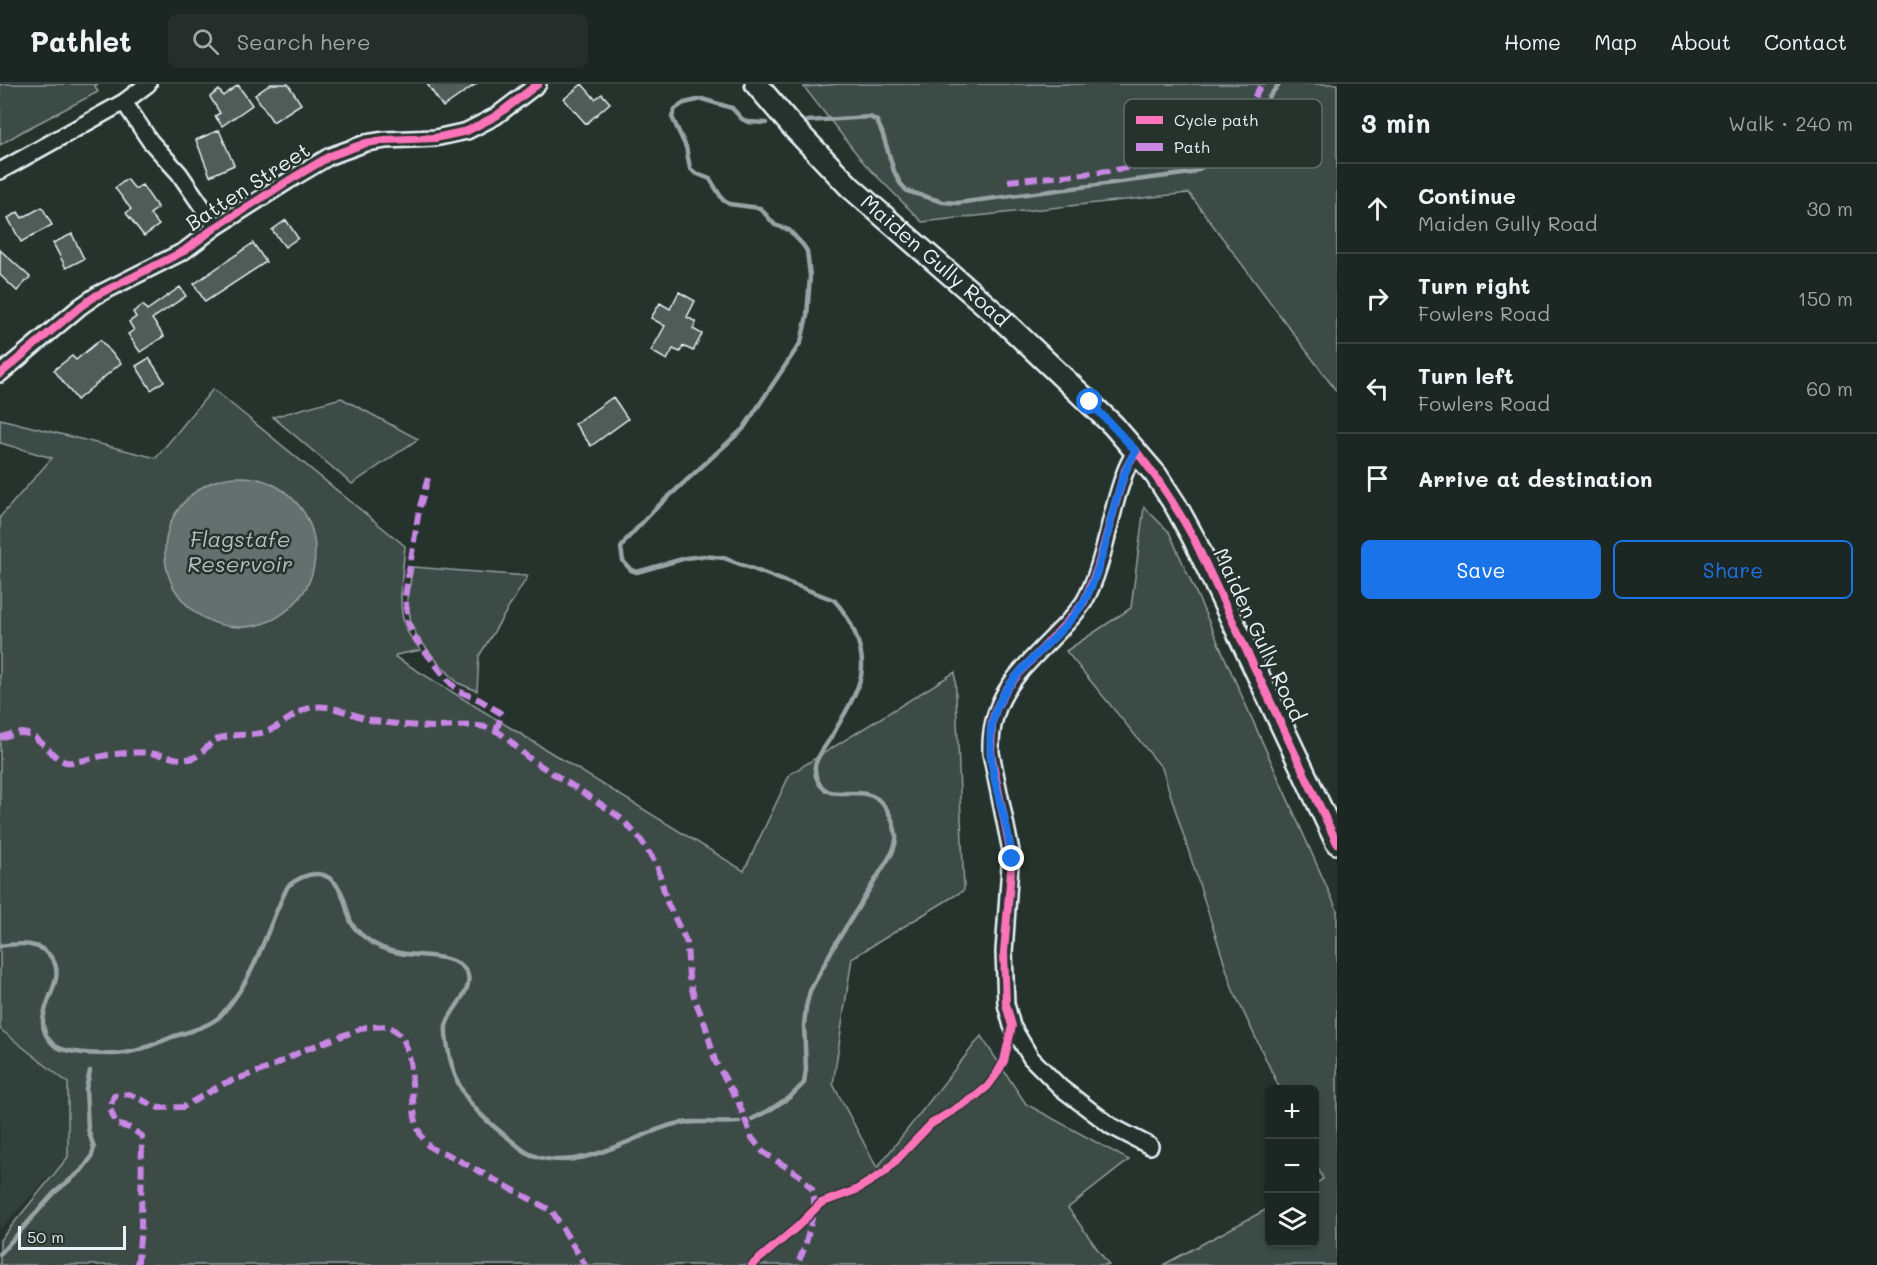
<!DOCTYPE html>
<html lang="en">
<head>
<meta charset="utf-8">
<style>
	body { margin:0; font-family:Mali,sans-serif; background:#252e2a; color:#f1f3f6 }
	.controls { position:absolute; right:18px; bottom:18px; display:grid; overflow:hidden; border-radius:9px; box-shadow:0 2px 4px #0004 }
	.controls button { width:54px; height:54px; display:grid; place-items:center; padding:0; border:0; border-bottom:2px solid #3a4340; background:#1c2622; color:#f1f3f6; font:30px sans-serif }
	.scale { position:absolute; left:18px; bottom:15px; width:108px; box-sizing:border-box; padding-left:6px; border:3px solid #e8f1f8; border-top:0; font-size:16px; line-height:21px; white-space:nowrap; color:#e8f1f8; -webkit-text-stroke:4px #26332d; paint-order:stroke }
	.stop { position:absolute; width:18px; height:18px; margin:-14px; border:4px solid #1a73e8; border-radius:50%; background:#fff }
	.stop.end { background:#1a73e8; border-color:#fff; box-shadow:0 2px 6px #0008 }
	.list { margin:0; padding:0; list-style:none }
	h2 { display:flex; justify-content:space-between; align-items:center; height:78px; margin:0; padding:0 24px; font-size:26px }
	h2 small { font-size:20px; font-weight:400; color:#a0a5a5 }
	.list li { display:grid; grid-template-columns:39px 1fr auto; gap:18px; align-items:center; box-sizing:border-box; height:90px; padding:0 24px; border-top:2px solid #3a4340 }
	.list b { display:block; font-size:22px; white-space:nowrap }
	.list p { margin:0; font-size:20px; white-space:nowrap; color:#a0a5a5 }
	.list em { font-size:20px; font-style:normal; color:#a0a5a5 }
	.actions { display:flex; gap:12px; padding:18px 24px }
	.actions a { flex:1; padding:14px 0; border:2px solid #1a73e8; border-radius:9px; text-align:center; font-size:21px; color:#1a73e8 }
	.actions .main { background:#1a73e8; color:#fff }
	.icon { flex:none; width:33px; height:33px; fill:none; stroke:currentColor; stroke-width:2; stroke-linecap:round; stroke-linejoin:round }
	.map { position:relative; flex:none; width:1337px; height:1181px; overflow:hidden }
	header { display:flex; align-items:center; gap:36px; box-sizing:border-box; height:84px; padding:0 30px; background:#1c2622; border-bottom:2px solid #3a4340 }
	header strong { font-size:28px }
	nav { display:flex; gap:33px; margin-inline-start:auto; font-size:21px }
	.search { width:420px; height:54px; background:#252e2a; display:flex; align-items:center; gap:15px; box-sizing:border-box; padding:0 21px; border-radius:9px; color:#a0a5a5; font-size:22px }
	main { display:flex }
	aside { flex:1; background:#1c2622 }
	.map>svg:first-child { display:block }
</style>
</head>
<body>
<header>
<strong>Pathlet</strong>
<div class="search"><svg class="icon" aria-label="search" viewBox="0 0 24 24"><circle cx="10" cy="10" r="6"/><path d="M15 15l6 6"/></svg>Search here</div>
<nav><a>Home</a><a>Map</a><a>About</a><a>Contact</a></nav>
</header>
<main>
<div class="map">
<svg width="1337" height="1181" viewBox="0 0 1337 1181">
	<rect width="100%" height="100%" fill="#26332d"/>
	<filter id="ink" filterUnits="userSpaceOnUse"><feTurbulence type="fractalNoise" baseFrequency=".0167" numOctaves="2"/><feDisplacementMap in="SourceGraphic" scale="12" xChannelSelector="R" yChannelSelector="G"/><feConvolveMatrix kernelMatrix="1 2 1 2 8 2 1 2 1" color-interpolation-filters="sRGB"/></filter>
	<g filter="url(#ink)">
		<path fill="#333f3a" d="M0,945L68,999V1073L0,1145Z"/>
		<path fill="#3e4b47" stroke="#939ea0" stroke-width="1.5" d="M0,0H98L95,2L98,8L23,47L0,61Z
			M839,0H1337V308L1189,109L922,138L864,79L804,3Z
			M213,305L405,462C403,485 396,526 407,547C410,553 416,560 421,566L396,571L395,573L744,787L790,690L955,588L964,806L852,874L833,1000L877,1084L981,952L1026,1020L1129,1076L1068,1124L1109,1181H0V1156L68,1073V999L0,945V433L52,374L0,359V335L156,374Z
			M341,314L418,355L352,400L273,333Z
			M1144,423L1169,448L1337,826V1181H1163L1269,1124L1270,1158H1314L1315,1100L1323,1095L1315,1077L1314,1006L1280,1005L1233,906L1162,684L1066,567L1131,524Z
			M413,483L528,492L479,572L477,607L458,599L436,576L417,552L411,538L407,515Z"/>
		<path fill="#636f6d" stroke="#98a3a5" stroke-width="1.5" d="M165 468a75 75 0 1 1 150 0a75 75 0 1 1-150 0Z"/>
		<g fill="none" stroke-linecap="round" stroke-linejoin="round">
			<path stroke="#98a3a5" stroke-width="4.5" d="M807,37L870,33L877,37L882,48L894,87L900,99L907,107L943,118L957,119L1191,89L1208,80L1233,52L1257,29L1279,0
				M0,862C19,859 42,857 53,876C69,901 23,934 54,961C65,970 97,970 111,970C134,970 152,961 172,953C187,948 205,944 218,934C222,931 224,927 227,924C257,889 267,843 288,802C307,787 328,783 341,808C346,818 347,829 351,838C355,846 360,850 367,855C376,862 388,867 400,869C418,873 458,869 467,889C475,906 449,926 446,942C445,952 448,964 450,974C458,1011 477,1030 507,1053C515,1059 523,1068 532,1071C579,1089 628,1054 671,1041C693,1035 717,1040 739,1038
				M752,1035L768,1027L791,1012L804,999L806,985L804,941L806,923L810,907L833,864L892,769C894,764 897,757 896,752C894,735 884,713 866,710C857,708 837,710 830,708C819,704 814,692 815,682C817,671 828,659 833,650C843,633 857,610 861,592C866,566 851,534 834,516L724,474L703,472L686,474L637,488L631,486L623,477L621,464L626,456L655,425L743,345L801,258L807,232L810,192L807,167L803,161L789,146L775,141L760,124L729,120L723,116L710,95L695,89L690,84L686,63L672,33L675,25L684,19L702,15L732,24L742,35L748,38L766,39
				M0,1170L54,1109L81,1087L91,1074L94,1064L88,1045L86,1005L90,987"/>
		</g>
		<path fill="#505c59" stroke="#e8f1f8" stroke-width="1.5" d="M271,0H288L301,20L273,38L255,11Z
			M427,0H476L443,23Z
			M582,0L595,15L602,10L610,19L586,40L564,15Z
			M238,1L252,21L222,42L215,32L220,29L210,13L219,6L223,12Z
			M219,46L234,81L210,92L196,56Z
			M127,95L135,105L142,101L158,124L150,130L159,141L144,152L126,129L131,125L115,104Z
			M42,123L52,141L21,158L8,134L18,128L22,134Z
			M286,136L298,154L285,163L272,146Z
			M72,150L84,175L66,184L53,159Z
			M253,159L266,178L205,218L194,200Z
			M0,166L30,193L17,207L0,191Z
			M180,203L186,212L152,235L164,252L140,268L128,250L134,246L129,238L136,233L133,228L143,221L147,226Z
			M679,208L695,217L687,233L696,238L693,245L702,250L693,267L683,262L680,268L673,265L667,276L651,267L665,242L651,234L660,219L670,225Z
			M100,256L121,279L77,316L54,286L72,272L76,276Z
			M149,274L164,297L151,306L136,282Z
			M613,313L628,335L591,362L575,340Z"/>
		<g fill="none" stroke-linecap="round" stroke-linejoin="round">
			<defs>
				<path id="street" d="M124,18L150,57L179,89L216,143
					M0,87L124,18L148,0
					M0,290L81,222L97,211L184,167L216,143L288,97L330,72L366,59L385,56L435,54L467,47L496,32L538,0
					M1136,367C1126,381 1122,397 1117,413C1108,445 1100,491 1084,518C1077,528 1068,538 1060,546C1022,586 989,610 991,669L1011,767L1004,868L1006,920L1012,942L1031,974L1061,1004L1111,1042L1150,1062"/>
				<g id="secondary">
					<path id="s1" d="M756,0L791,41L850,103L996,230L1113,341L1156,391L1176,422L1194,455L1337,759"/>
				</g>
			</defs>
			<use href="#street" stroke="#e8f1f8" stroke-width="20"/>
			<use href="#secondary" stroke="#e8f1f8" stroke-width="26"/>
			<use href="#street" stroke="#26332d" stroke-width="15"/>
			<use href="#secondary" stroke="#26332d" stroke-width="21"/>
			<path stroke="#c787e3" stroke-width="6" stroke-dasharray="12 6" stroke-linecap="butt" d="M1008,97C1082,89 1172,90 1232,40C1245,29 1254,14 1262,0
				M428,394L419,426L405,512L408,538L413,552L447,595L458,607L480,616L502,630L496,647
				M0,654C26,644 32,649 51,668C55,672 59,676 66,678C75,680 102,671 115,670C128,669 142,667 155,670C166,671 176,676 187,675C200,675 206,661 216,656C232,648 249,653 265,648C281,643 293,629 309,624C331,618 354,633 375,637C394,640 415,642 434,643C452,643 471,639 488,644C506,648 517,667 532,676C562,696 594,714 623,736L640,755L657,781L667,818L687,859L689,894L695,916L705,940L715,977L738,1017L752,1054L763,1068L799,1091L812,1105L814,1112V1126L805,1163L797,1181
				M136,1181L138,1177L141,1142L142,1052L130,1044L116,1040L110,1024L114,1012L129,1010L159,1024L183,1023L225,999L269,984L304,966L366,943L389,942C394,946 400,950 403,955C420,987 403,1039 430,1063C434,1067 442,1068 447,1070L552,1127L585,1181"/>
			<defs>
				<path id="cycleway" d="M0,290L81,222L97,211L184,167L216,143L288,97L330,72L366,59L385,56L435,54L467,47L496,32L538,0
					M752,1181L797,1143L821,1119L856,1106L885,1088L931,1040L976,1012L988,1002L996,991L1004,977L1012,942L1006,920L1004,868L1012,775L991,669L992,638L996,625L1006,606L1022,586L1067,538L1084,518L1097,485L1125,386L1136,367C1159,395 1177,424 1194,455L1337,759"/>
			</defs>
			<use href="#cycleway" stroke="#26332d" stroke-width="11"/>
			<use href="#cycleway" stroke="#fb73b8" stroke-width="8"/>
		</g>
	</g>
	<g fill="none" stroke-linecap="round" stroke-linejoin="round" filter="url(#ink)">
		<path stroke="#1a73e8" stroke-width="8" d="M1012,775C1008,731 984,684 992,640C1002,587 1058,561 1084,517C1100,490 1108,445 1117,413C1122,396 1126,381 1136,367L1090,318"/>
	</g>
	<g text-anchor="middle" stroke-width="5" stroke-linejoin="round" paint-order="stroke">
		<g font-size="21" fill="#e8f1f8" stroke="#26332d">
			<text transform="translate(248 103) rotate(-33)" y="7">Batten Street</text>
			<text dy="7" stroke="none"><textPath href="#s1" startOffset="252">Maiden Gully Road</textPath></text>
			<text transform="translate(1259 551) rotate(65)" y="7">Maiden Gully Road</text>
		</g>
		<g font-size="22" font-style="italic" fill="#b3bdc0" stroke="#26332d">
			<text x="240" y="463">Flagstafe<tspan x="240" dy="25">Reservoir</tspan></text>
		</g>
	</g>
	<rect x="1124" y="15" width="198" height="69" rx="9" fill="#26332d" stroke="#606c6a" stroke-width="1.5"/>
	<rect x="1136" y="32" width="27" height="8" fill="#fb73b8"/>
	<rect x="1136" y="59" width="27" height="8" fill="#c787e3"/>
	<g font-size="16" fill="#e8f1f8">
		<text x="1174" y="42">Cycle path</text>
		<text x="1174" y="69">Path</text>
	</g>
</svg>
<div class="controls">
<button>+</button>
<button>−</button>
<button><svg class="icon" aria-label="layers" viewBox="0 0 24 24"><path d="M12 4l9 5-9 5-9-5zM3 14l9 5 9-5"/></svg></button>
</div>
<div class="scale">50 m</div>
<div class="stop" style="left:1090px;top:318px"></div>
<div class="stop end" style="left:1012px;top:775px"></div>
</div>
<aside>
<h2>3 min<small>Walk · 240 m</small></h2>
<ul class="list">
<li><svg class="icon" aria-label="ahead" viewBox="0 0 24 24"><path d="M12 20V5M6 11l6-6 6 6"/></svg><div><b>Continue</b><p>Maiden Gully Road</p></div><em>30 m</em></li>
<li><svg class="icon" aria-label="right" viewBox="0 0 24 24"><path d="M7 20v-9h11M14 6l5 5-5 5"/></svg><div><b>Turn right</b><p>Fowlers Road</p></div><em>150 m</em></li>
<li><svg class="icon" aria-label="left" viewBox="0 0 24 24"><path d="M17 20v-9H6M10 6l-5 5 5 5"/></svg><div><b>Turn left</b><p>Fowlers Road</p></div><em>60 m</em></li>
<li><svg class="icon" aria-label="arrive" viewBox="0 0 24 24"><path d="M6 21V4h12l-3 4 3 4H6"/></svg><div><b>Arrive at destination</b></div></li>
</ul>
<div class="actions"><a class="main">Save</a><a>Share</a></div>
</aside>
</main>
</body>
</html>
